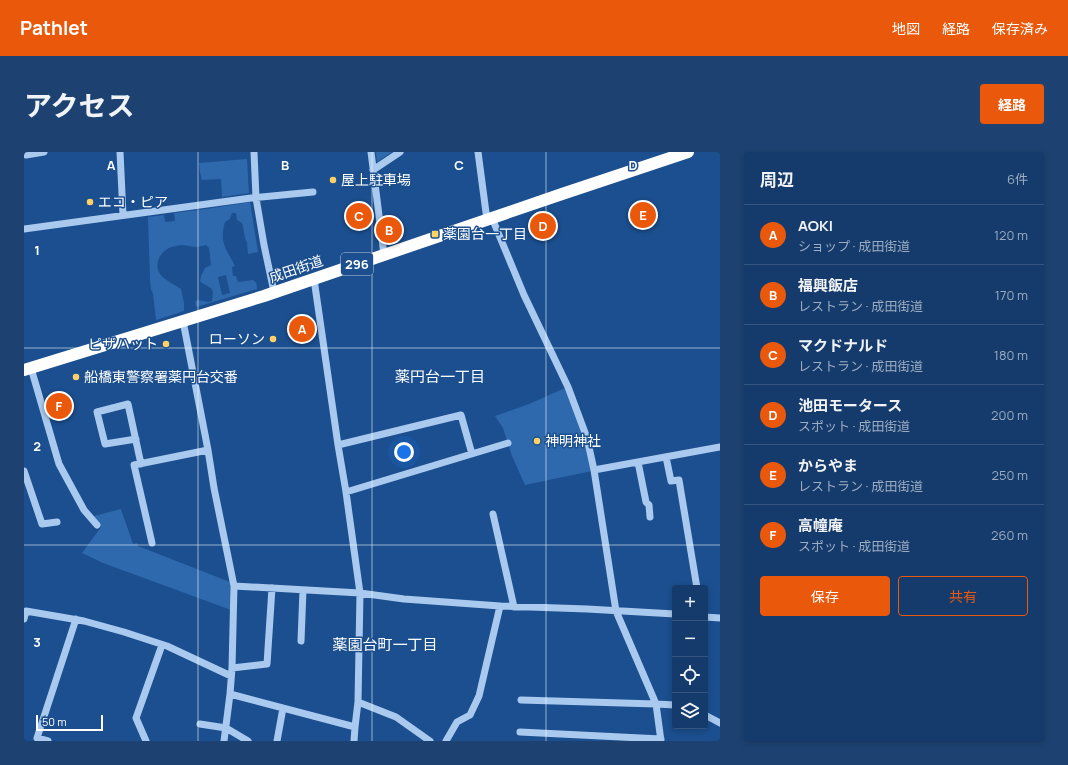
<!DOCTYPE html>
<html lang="ja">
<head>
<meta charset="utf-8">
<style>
	body { margin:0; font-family:Manrope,"Noto Sans JP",sans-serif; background:#1d4271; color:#f1f3f6 }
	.controls { position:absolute; right:12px; bottom:12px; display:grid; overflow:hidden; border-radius:4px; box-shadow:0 2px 6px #0003 }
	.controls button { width:36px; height:36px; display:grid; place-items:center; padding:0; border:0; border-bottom:1px solid #33557e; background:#143b6b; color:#f1f3f6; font:20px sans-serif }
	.scale { position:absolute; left:12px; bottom:10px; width:67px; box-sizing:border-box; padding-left:4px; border:2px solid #fff; border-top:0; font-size:11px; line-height:14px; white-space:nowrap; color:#fff; -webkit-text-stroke:3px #1b4f8f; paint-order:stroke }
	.you { position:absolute; left:380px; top:300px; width:14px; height:14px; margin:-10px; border:3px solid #fff; border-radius:50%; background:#1a73e8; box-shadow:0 0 0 6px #1a73e833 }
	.badge { display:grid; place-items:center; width:26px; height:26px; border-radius:50%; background:#ea580c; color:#fff; font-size:13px; font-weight:700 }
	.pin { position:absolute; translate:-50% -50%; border:2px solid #fff; box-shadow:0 1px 4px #0006 }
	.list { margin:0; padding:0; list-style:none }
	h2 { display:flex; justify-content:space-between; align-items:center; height:52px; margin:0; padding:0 16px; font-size:17px }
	h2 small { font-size:13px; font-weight:400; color:#9dadc1 }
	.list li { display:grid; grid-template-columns:26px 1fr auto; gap:12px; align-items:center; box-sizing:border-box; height:60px; padding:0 16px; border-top:1px solid #33557e }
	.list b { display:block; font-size:15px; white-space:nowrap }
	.list p { margin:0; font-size:13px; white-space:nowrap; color:#9dadc1 }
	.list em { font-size:13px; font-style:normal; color:#9dadc1 }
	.actions { display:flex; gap:8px; padding:12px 16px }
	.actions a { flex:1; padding:9px 0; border:1px solid #ea580c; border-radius:4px; text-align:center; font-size:14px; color:#ea580c }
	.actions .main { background:#ea580c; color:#fff }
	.icon { flex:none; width:22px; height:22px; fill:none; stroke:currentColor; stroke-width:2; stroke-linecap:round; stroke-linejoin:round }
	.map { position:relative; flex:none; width:696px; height:589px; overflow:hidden; border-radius:4px }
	header { display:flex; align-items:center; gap:24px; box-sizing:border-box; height:56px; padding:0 20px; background:#ea580c; color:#fff }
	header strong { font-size:19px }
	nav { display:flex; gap:22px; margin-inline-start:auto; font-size:14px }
	.intro { display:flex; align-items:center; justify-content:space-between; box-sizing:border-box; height:96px; padding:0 24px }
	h1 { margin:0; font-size:28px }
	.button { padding:10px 18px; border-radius:4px; background:#ea580c; color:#fff; font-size:14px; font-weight:700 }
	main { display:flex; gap:24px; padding:0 24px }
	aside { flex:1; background:#143b6b; border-radius:4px; box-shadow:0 2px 6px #0003 }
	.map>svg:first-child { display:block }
</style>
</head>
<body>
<header>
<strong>Pathlet</strong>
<nav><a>地図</a><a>経路</a><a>保存済み</a></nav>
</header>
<div class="intro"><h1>アクセス</h1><a class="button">経路</a></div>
<main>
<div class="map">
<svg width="696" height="589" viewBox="0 0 696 589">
	<rect width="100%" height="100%" fill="#1b4f8f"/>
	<path fill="#2e69ad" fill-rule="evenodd" d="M352,0H368L353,10Z
		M223,7L225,41L198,45L197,27L178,28L176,20L175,11Z
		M226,50L234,100L224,102L223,91L221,86L219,75L218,71L213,68L212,61H208L206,67L201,70C195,91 202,96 211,114L208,115L209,124H212L214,130L229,128C233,131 233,133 233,137L172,155L171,150L173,148L185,150L188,149L189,140L187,136L178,131L176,129L177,124L181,116L187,113L185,96L182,93C179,94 176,94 173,95C167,95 162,93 157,93C152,94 145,95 142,98C135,103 131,112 135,120C137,126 151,133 157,137L160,151V159L132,168L129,142L127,137L126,128L124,65L140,63L141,70L151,69L150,61L182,57ZM202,123L206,141L198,143L194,125Z
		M541,236L561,287L568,319L501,333L488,304L479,276L471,264L505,252Z
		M97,357L109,392L113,391L114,394L206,430L207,458L79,411L58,401L77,375L70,364Z"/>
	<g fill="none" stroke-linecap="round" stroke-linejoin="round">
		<path stroke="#a9c9ee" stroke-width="7" d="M96,0L99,63
			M230,0L232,46L240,93L250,140
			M347,0L360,103
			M454,0L463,68
			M2,3L20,0
			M349,18L376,0
			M468,66L500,143L544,235L563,286L570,318L592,459L632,552L637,589
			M0,77L227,46L289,40
			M159,169L184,298L190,336L210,434L208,516L206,542L200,589
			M7,216L35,312L60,358L73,373
			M112,287L81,292L73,260L104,252L117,312
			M314,293L437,263L448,302
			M642,305L647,329L655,328L673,436
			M614,310L622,350L625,353L626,365
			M570,318L696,295
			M0,319L18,372L33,370
			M322,340L484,291
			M469,362L490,455
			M128,391L110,313L184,298
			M210,434L336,441L380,447L476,454L563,457L651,462
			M681,465L696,466
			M0,467L2,459L60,469L100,480L143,494L207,524
			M277,489L279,438
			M208,516L243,512L248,436
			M206,542L331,575L334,550L336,441L322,340L314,293L290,127
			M497,548L632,552L651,553
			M334,550L372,565L406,589
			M681,563L696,571
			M176,572L202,576L224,589
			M496,580L637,587
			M24,589L13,586L52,467
			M122,589L112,566L138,493
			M253,589L259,556
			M330,589L331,575
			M422,589L433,570L446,563L455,544L476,454"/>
		<path stroke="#fff" stroke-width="12" d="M0,218L240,144L538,42L664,0"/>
	</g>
	<path fill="none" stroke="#fff" stroke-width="1" stroke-opacity="0.55" d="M174,0V589M348,0V589M522,0V589M0,196H696M0,393H696"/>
	<g fill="#ffd166" stroke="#1b4f8f" stroke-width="1.5">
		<circle cx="309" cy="28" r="4"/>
		<circle cx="66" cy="50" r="4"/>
		<rect x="407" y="78" width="8" height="8" rx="2"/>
		<circle cx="249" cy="187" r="4"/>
		<circle cx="142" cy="192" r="4"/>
		<circle cx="52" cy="225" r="4"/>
		<circle cx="513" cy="289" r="4"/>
	</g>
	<g text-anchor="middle" stroke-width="3" stroke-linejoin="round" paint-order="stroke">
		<rect fill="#1b4f8f" stroke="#bbcadd" stroke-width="1" x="317" y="101" width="32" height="22" rx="3"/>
		<g font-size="13" font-weight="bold" fill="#fff">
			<text x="333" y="117">296</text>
		</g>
		<g font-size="14" fill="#fff" stroke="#1b4f8f" text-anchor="start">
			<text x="317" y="33">屋上駐車場</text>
			<text x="74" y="55">エコ・ピア</text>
			<text x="419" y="87">薬園台一丁目</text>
			<text x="241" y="192" text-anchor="end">ローソン</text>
			<text x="134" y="197" text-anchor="end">ピザハット</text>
			<text x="60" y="230">船橋東警察署薬円台交番</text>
			<text x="521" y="294">神明神社</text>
		</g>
		<g font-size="14" fill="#fff" stroke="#1b4f8f">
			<text transform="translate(272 117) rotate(-19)" y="5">成田街道</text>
		</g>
		<g font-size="15" fill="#fff" stroke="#1b4f8f">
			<text x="416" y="230">薬円台一丁目</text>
			<text x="361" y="498">薬園台町一丁目</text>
		</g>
	</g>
	<g font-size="13" text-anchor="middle" font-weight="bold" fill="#fff" stroke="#1b4f8f" stroke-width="3" stroke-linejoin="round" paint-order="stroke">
		<text x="87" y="18">A</text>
		<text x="261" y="18">B</text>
		<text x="435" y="18">C</text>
		<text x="609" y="18">D</text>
		<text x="13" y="103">1</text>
		<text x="13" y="299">2</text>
		<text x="13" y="495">3</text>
	</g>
</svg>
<div class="controls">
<button>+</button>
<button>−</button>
<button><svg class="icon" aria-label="locate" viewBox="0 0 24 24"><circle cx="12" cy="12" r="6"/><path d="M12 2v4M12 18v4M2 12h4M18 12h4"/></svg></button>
<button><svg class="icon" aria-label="layers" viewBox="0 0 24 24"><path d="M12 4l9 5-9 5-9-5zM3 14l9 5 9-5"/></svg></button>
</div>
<div class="scale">50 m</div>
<div class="you"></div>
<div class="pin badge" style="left:278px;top:177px">A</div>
<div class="pin badge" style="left:365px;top:78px">B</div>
<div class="pin badge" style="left:335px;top:64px">C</div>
<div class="pin badge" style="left:519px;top:74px">D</div>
<div class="pin badge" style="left:619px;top:63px">E</div>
<div class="pin badge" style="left:35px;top:254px">F</div>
</div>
<aside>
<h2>周辺<small>6件</small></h2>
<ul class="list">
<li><span class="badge">A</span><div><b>AOKI</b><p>ショップ · 成田街道</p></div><em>120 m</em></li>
<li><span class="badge">B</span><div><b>福興飯店</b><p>レストラン · 成田街道</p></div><em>170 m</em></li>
<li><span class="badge">C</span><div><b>マクドナルド</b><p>レストラン · 成田街道</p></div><em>180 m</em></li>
<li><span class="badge">D</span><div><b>池田モータース</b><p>スポット · 成田街道</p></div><em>200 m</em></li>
<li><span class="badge">E</span><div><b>からやま</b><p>レストラン · 成田街道</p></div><em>250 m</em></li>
<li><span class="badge">F</span><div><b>高幢庵</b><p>スポット · 成田街道</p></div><em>260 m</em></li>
</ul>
<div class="actions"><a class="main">保存</a><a>共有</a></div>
</aside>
</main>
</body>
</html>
